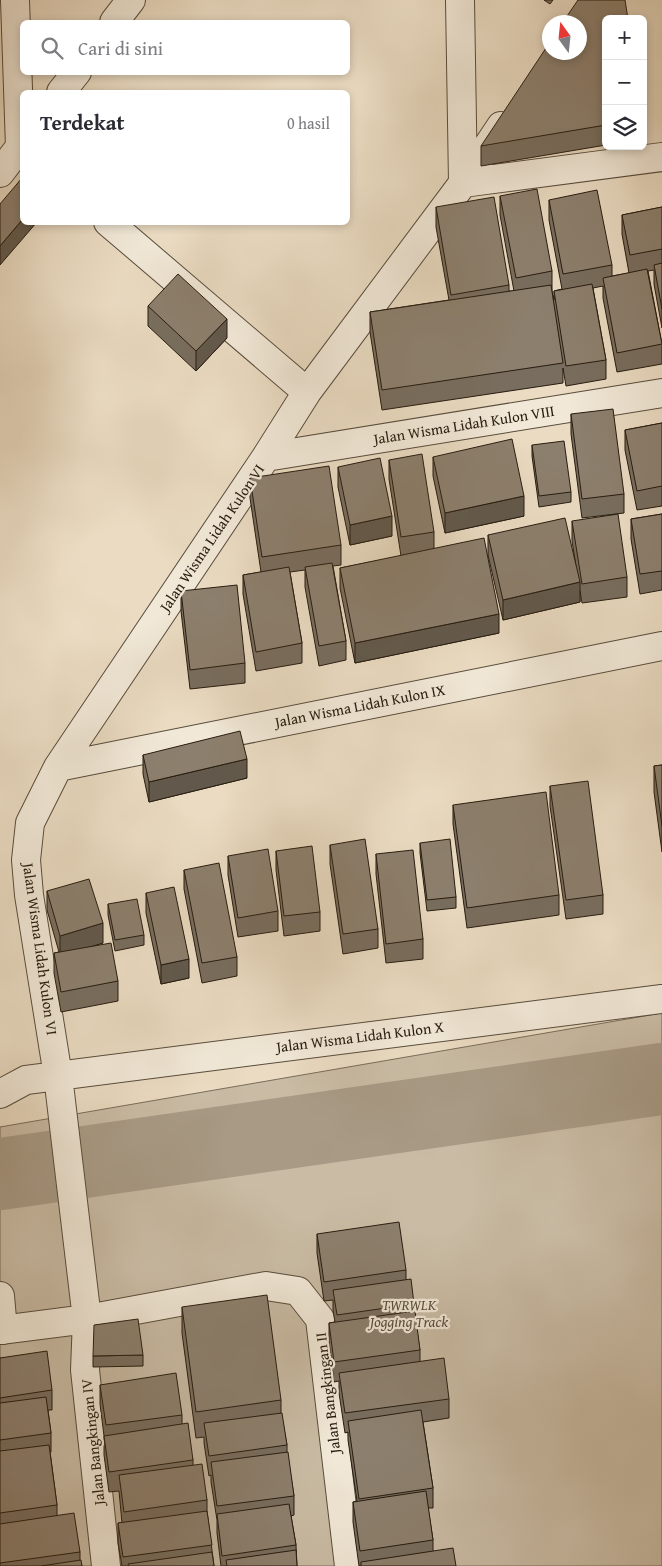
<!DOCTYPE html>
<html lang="id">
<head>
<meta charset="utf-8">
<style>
	body { margin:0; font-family:"Gentium Book Plus",serif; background:#f7f7f7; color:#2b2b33 }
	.controls { position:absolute; right:15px; top:15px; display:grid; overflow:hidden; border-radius:8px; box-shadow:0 2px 8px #0003 }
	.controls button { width:45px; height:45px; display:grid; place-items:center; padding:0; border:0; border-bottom:1px solid #e1e1e2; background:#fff; color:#2b2b33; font:25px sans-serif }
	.compass { position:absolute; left:542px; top:15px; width:45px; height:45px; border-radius:50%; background:#fff; box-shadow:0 2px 8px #0003; rotate:345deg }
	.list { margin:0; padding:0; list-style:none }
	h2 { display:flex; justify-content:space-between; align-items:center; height:65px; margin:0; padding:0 20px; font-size:21px }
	h2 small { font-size:16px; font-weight:400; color:#7c7c81 }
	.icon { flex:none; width:28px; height:28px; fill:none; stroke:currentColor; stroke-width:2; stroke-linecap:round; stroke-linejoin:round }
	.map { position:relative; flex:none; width:662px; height:1566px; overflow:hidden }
	.search { position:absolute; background:#fff; box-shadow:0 2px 8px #0003; left:20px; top:20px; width:330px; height:55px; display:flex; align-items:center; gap:12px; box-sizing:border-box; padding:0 18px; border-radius:8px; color:#7c7c81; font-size:19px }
	.panel { position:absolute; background:#fff; box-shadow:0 2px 8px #0003; left:20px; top:90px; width:330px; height:135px; border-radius:8px }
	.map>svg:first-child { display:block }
</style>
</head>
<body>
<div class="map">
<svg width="662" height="1566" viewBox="0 0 662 1566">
	<rect width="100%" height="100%" fill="#eadbc2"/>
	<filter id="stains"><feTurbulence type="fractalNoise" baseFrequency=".004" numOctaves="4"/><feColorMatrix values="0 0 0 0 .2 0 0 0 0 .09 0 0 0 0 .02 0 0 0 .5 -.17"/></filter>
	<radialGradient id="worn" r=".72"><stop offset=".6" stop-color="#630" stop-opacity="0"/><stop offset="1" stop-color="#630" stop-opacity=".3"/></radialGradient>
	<path fill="#c9bba4" stroke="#786c5a" d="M662,1013V1566H0V1127Z"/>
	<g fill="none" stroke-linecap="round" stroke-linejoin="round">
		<path stroke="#a89a85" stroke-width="72" d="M0,1174L662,1079"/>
		<defs>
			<path id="minor" d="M15,0L20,148L22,150
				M460,0L463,183L662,157
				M114,22L131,0
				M61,92L77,72
				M0,173L22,144
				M108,222L307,392
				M266,457L662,393
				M58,767L662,646
				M0,1094L26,1080L662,999
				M0,1296L3,1330
				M0,1330L87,1319L266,1286L298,1291L320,1319L349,1566
				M106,1566L85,1370L87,1319L84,1294L58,1076L29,895L26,860L30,823L58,767L266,457L307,392L463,183L501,126"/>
		</defs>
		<use href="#minor" stroke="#584c3c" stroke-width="30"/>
		<use href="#minor" stroke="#f1e8d7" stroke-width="28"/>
	</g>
	<path fill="#786d5e" stroke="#271c10" d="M544,0H553L550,4Z
		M606,19V145L481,166V146Z
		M643,104L646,119V138L643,139Z
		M500,196L552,271V291L554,300V291L562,289L549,220V200L612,265V276L629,273L622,234V215L662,207V328L654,284V270L648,271L662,344V364L617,372L603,298V286L593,288L606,360V379L566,386L563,368V383L382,410L370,332V312L449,300L436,227V207L509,285V291H514L500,215Z
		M148,306L227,338L196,371L148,326Z
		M571,414L624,494V513L582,518L571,434Z
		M662,423V506L637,510L625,450V430Z
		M532,445L571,492V502L539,507L532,456Z
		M433,457L524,516L445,533L433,476Z
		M389,460L434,532V548L499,633L355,663L340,588V568L401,556L389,479Z
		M338,467L392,536L350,545L338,487Z
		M250,478L341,545V565L333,566L346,641V660L319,666L305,587V570L290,572L302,643V663L256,671L243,594V575L261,572L250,498Z
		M662,514V590L640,594L631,539V519Z
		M572,521L627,577V597L582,603L580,591V602L503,620L488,555V535L576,566L572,541Z
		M181,591L245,663V683L190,689L181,611Z
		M143,755L247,778L149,802L143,774Z
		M662,765V852L654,792V766Z
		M550,786L603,895V914L566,919L550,806Z
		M453,805L559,895V915L467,928L453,824Z
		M420,843L456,897V908L427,911L420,853Z
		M330,845L378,929V948L343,954L330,864Z
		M276,851L320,912V931L284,936L276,870Z
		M376,854L423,939V959L386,963L376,874Z
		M228,856L278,911V931L238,937L228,875Z
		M184,870L237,957V976L202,983L184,889Z
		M47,891L103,943L93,946L118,981V1001L61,1012L54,973V953L59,952L47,910Z
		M146,893L189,978L161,984L146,913Z
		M108,904L144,935V945L115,951L108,915Z
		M317,1234L406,1270V1280L414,1304V1311L420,1350V1362L449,1399V1418L423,1422L433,1488V1508H428L433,1540V1551L456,1566H359L353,1522V1502L357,1501L348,1440V1432L345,1433L339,1393V1381L334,1382L329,1342V1323L335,1322L333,1310V1300L324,1301L317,1253Z
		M182,1307L281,1400V1413L287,1445V1452L294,1496V1515L291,1516L296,1545L297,1566H221L217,1533V1520L211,1482V1475L209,1476L204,1443V1437L196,1438L182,1333Z
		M143,1355V1366L93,1367V1356Z
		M0,1358L52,1390V1410H48L51,1433V1452H50L57,1505V1515L80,1552V1560L82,1566H0Z
		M100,1385L182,1415V1424L193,1460V1465L207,1500V1511L214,1566H122L118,1543V1523H122L119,1491L109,1492L104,1455V1436L100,1404Z"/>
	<path fill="#62594c" stroke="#271c10" d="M22,220V222H37L0,265V246Z
		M227,319V338L196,371V351Z
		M524,496V516L445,533V513Z
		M392,516V536L350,545V525Z
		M580,582V602L503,620V600Z
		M499,614V633L355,663V643Z
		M247,759V778L149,802V782Z
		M103,923V943L60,956V936Z
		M189,959V978L161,984V965Z"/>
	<path fill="#8c7f6d" stroke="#271c10" d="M578,0H625L628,19H606V125L481,146L550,42V52H580V22H563Z
		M643,104L646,119H643Z
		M22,178V220L0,246V204Z
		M537,189L552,271L516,278L500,196Z
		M597,190L612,265L563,274L549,200Z
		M494,197L509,285L451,295L436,207Z
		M662,207V249L630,255L622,215Z
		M662,263V309L654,265Z
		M647,269L662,344L617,353L603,278Z
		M178,274L227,319L196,351L148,306Z
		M592,284L606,360L566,366L554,291Z
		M551,285L563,363L382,390L370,312Z
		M613,409L624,494L582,499L571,414Z
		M662,423V486L637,491L625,430Z
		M512,439L524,496L445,513L433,457Z
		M564,441L571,492L539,496L532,445Z
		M422,454L434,532L401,537L389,460Z
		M380,458L392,516L350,525L338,467Z
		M329,466L341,545L262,557L250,478Z
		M618,514L627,577L582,584L572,521Z
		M662,514V571L640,574L631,519Z
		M565,518L580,582L503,600L488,535Z
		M484,538L499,614L355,643L340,568Z
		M332,563L346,641L319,646L305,567Z
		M289,567L302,643L256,652L243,575Z
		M237,585L245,663L190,670L181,591Z
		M240,731L247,759L149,782L143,755Z
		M662,765V826L654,766Z
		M588,781L603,895L566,900L550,786Z
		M546,792L559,895L467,908L453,805Z
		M365,839L378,929L343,934L330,845Z
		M450,839L456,897L427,900L420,843Z
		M312,846L320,912L284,916L276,851Z
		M268,849L278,911L238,918L228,856Z
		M413,850L423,939L386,944L376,854Z
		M219,863L237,957L202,963L184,870Z
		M89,879L103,923L60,936L47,891Z
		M174,887L189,959L161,965L146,893Z
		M137,899L144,935L115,940L108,904Z
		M111,943L118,981L61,992L54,953Z
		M399,1222L406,1270L324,1282L317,1234Z
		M411,1279L414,1304L337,1315L333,1290Z
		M267,1295L281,1400L196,1412L182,1307Z
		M415,1311L420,1350L334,1362L329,1323Z
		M138,1319L143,1355L93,1356L94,1325Z
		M47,1351L52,1390L0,1398V1358Z
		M444,1358L449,1399L345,1413L339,1373Z
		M176,1373L182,1415L106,1425L100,1385Z
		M46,1397L51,1433L0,1440V1403Z
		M421,1410L433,1488L359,1499L348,1421Z
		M282,1413L287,1445L209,1456L204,1423Z
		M188,1423L193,1460L109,1472L104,1436Z
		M49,1445L57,1505L0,1513V1451Z
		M288,1452L294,1496L217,1506L211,1462Z
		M202,1464L207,1500L124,1512L119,1475Z
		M426,1491L433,1540L360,1551L353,1502Z
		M289,1504L296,1545L222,1556L217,1514Z
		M207,1511L212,1545L123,1557L118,1523Z
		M74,1513L80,1552L0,1563V1524Z
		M453,1548L456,1566H361V1562Z
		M296,1550L297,1566H227L226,1560Z
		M212,1552L214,1566H129L128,1564Z
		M81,1560L82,1566H41Z"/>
	<g text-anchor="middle" stroke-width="4.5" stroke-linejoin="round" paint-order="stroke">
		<g font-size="15" fill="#271c10" stroke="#f1e8d7">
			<text transform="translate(464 425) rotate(-9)" y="5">Jalan Wisma Lidah Kulon VIII</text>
			<text transform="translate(212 538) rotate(-56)" y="5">Jalan Wisma Lidah Kulon VI</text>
			<text transform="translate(360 706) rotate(-11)" y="5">Jalan Wisma Lidah Kulon IX</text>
			<text transform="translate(40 949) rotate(82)" y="5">Jalan Wisma Lidah Kulon VI</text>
			<text transform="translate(360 1037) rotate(-7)" y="5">Jalan Wisma Lidah Kulon X</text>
			<text transform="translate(328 1393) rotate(-97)" y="5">Jalan Bangkingan II</text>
			<text transform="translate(93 1442) rotate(-96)" y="5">Jalan Bangkingan IV</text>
		</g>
		<g font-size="15" font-style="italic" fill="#584c3c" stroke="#f1e8d7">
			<text x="409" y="1310">TWRWLK<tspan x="409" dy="17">Jogging Track</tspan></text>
		</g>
	</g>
	<rect width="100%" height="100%" filter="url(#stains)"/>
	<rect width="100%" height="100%" fill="url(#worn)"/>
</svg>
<div class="controls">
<button>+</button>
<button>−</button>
<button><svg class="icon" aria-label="layers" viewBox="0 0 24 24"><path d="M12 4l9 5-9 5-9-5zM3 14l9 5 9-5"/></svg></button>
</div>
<svg class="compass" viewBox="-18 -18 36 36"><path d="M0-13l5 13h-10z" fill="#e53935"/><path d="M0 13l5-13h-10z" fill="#7c7c81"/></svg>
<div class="search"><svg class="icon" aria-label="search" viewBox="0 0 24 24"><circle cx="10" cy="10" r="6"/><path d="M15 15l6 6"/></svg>Cari di sini</div>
<section class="panel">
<h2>Terdekat<small>0 hasil</small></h2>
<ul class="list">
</ul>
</section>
</div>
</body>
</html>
